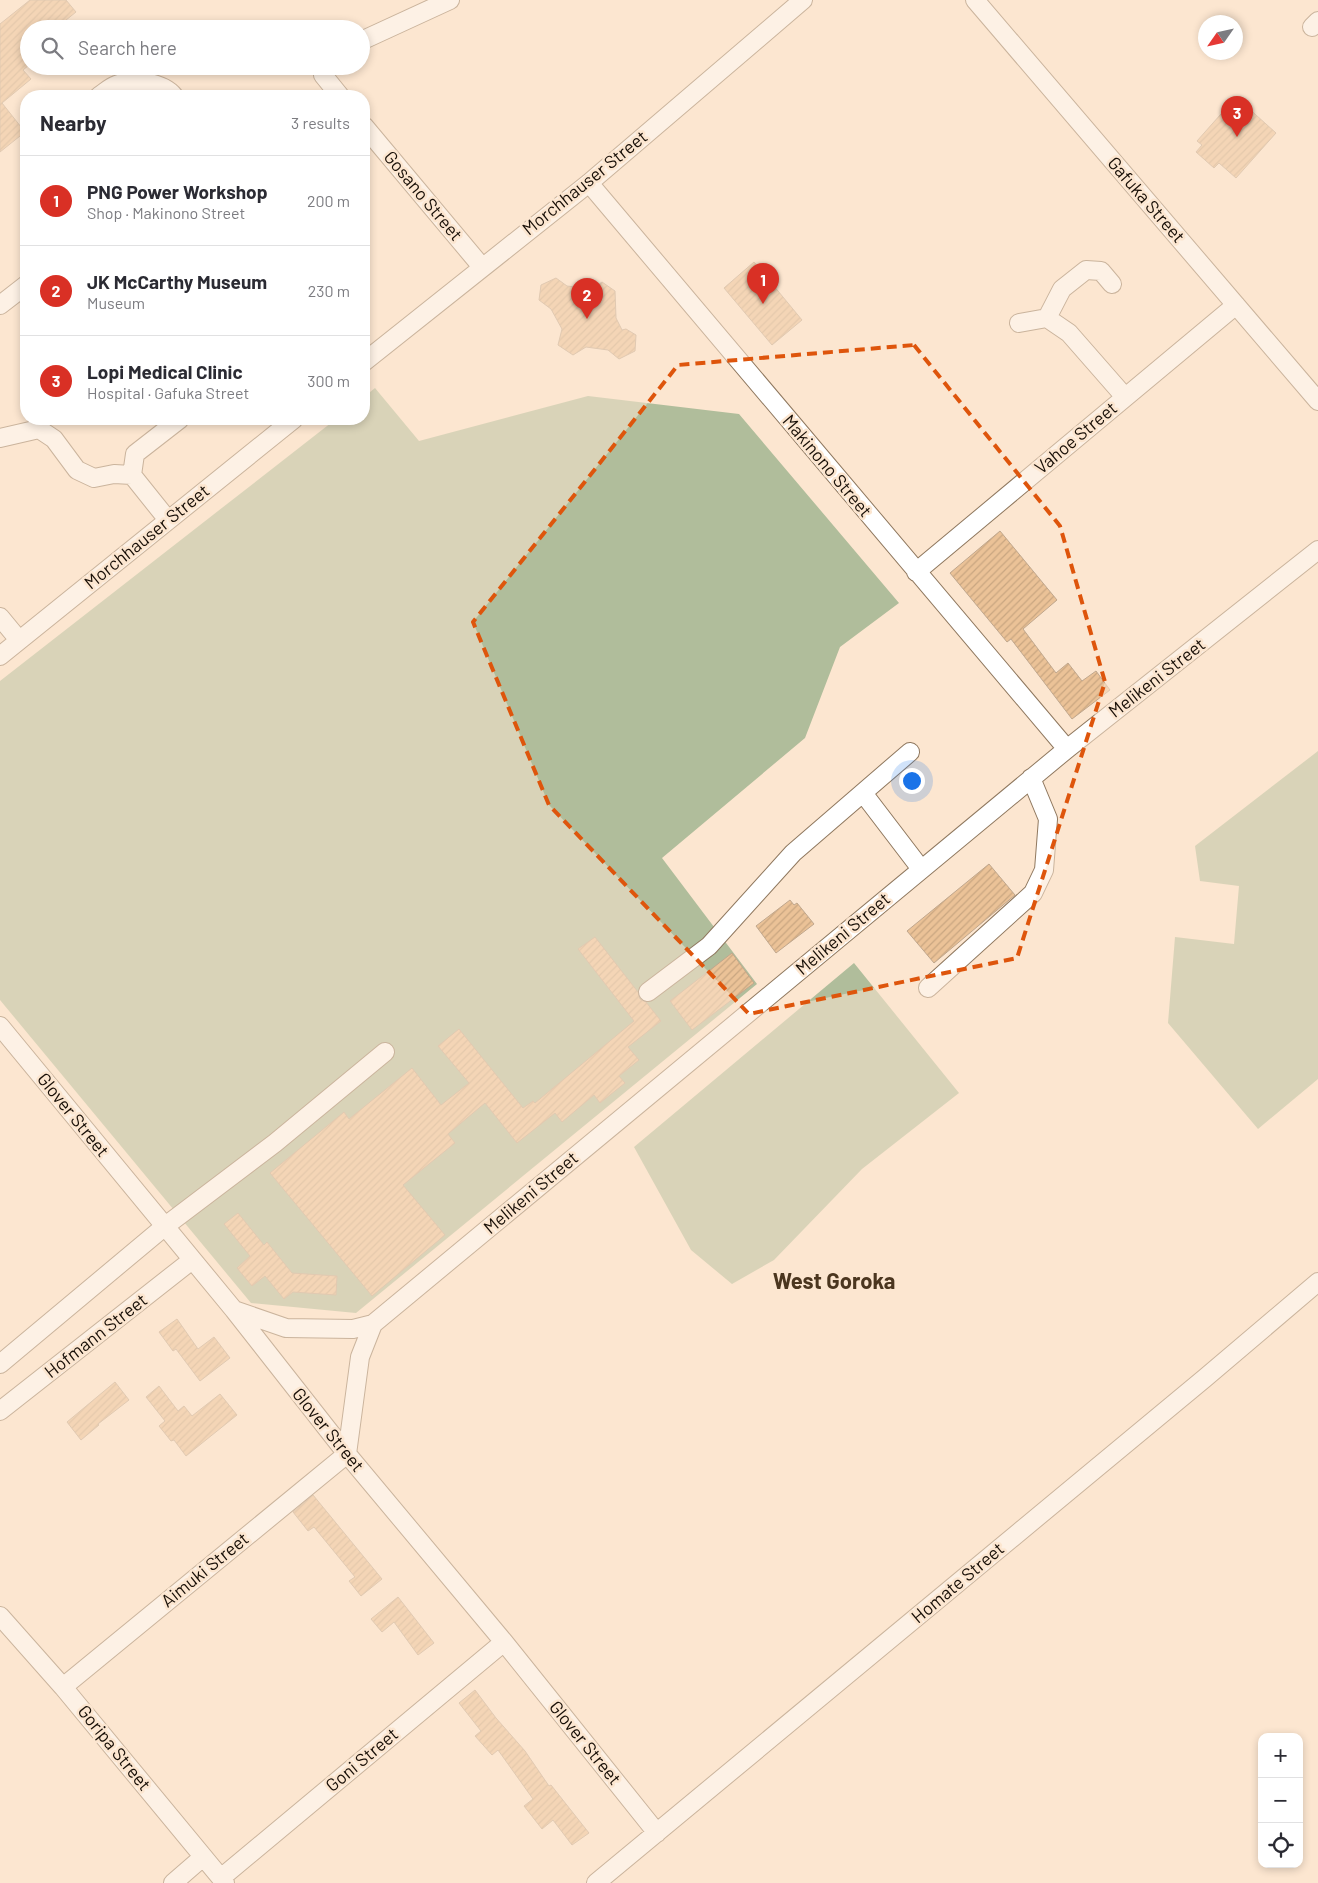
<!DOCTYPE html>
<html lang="en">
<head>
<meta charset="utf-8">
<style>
	body { margin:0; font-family:Barlow,sans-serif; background:#f2f2f3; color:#2b2b33 }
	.controls { position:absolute; right:15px; bottom:15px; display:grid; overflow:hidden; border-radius:10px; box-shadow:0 2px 8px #0003 }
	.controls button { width:45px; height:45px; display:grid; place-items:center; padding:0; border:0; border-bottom:1px solid #e1e1e2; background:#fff; color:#2b2b33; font:25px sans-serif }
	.compass { position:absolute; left:1198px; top:15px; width:45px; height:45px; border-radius:50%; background:#fff; box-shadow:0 2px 8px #0003; rotate:236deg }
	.you { position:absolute; left:911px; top:780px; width:18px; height:18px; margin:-12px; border:4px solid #fff; border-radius:50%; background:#1a73e8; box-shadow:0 0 0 8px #1a73e833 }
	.badge { display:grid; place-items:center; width:32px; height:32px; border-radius:50%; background:#d93025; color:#fff; font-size:16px; font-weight:700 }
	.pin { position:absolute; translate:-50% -41px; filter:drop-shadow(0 1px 2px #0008) }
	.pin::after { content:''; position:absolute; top:26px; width:18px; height:15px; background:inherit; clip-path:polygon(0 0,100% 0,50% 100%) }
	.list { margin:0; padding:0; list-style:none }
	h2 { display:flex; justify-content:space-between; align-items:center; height:65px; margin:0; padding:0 20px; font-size:21px }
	h2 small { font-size:16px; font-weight:400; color:#7c7c81 }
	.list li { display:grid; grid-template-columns:32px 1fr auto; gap:15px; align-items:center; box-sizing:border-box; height:90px; padding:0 20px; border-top:1px solid #e1e1e2 }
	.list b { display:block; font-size:19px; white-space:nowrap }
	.list p { margin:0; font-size:16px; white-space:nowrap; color:#7c7c81 }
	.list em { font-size:16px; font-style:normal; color:#7c7c81 }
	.icon { flex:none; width:28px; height:28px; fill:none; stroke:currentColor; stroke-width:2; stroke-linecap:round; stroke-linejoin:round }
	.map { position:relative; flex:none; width:1318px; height:1883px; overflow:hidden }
	.search { position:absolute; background:#fff; box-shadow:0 2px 8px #0003; left:20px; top:20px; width:350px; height:55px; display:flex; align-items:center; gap:12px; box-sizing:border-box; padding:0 18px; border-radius:28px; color:#7c7c81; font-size:19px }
	.panel { position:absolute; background:#fff; box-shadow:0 2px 8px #0003; left:20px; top:90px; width:350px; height:335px; border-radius:20px }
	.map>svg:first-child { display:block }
</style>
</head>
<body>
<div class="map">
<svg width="1318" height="1883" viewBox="0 0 1318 1883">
	<defs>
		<pattern id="building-hatch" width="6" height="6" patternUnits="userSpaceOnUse" patternTransform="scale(1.25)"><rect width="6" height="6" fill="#ebc297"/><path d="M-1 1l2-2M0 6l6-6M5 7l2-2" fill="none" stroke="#c9a681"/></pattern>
	</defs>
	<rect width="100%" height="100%" fill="#fce6d0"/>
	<path fill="#b0bd9b" d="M375,388L419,441L588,396L739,414L899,603L840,647L805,738L662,858L757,984L356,1313L251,1303L0,1000V681L336,419H364V397Z
		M1318,751V1079L1258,1129L1168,1023L1175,937L1234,944L1239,886L1200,881L1195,846Z
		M854,963L959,1093L862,1169L774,1260L732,1284L691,1250L634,1147Z"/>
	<path fill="url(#building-hatch)" stroke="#c0a78d" d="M30,0H66L76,12L55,29H29V65L23,70L31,79L2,103L25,132L0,152V24Z
		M1236,97L1276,133L1236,178L1219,163L1214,168L1196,152L1202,145L1197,141Z
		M754,262L802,320L772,345L724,288Z
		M556,278L567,286L592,289L602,282L615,291L616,318L622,330L626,329L636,335L635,351L619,359L608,350L586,347L573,355L558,345L562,329L551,309L539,300L541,285Z
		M1000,531L1057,600L1023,629L1056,673L1068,663L1082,681L1096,671L1110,690L1072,719L1011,639L1007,642L950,573Z
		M989,864L1015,895L934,963L907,931Z
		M790,900L794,905L797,903L814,924L776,953L756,926Z
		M595,937L638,992L640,999L646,1002L661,1021L628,1047L639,1060L619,1076L625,1083L600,1103L594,1095L562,1122L555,1113L517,1143L485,1103L448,1134L455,1143L403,1185L445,1235L372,1296L270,1173L344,1112L349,1119L412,1068L441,1105L469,1083L438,1046L459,1029L523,1108L533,1101L535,1103L634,1021L578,949Z
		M732,953L754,983L692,1030L670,1001Z
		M238,1213L264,1245L267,1242L292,1273L337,1276L336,1295L293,1292L284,1299L265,1276L252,1286L237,1268L250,1256L224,1224Z
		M177,1319L198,1349L214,1337L230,1358L200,1381L176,1349L173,1351L159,1332Z
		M115,1382L129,1400L98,1424L99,1425L81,1440L67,1422Z
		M159,1386L178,1411L184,1406L192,1416L220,1394L237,1415L186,1456L174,1440L171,1441L159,1426L165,1421L146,1397Z
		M313,1495L382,1579L361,1596L349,1581L355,1577L314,1527L308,1531L293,1512Z
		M398,1597L434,1643L418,1655L394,1622L382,1632L371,1619Z
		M475,1690L496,1718L525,1751L549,1786L551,1785L589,1833L572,1845L553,1820L542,1829L524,1806L533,1799L498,1750L492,1755L475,1736L481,1731L459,1703Z"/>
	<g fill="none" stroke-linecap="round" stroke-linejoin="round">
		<defs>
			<path id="minor" d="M975,0L1318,401
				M1312,27L1318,21
				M361,41L450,0
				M325,66L323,75L340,96
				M99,96C104,93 110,87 116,85C132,78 163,82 174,96
				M364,126L482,267
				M589,183L1067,749
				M0,305L26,285
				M1047,318L1062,289L1086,270L1101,271L1112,284
				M1019,323L1047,318L1069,333L1125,397
				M364,362L589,183L803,0
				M0,438L39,429L54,439L77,470L94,478L114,474L132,475L168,520
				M132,475L135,454L180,419
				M916,572L1236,305
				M0,617L19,640
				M0,656L294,419
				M863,793L921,869
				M928,988L1033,893L1044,870L1048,819L1031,778
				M648,992L709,946L793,853L910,752
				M0,1026L234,1310L347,1454L504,1642L657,1833
				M234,1310L286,1328L353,1329L373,1324L1067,749L1318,550
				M0,1364L164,1227L275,1143L385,1052
				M0,1411L192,1260
				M0,1616L63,1687L225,1883
				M63,1687L347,1454L360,1357L373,1324
				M221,1878L504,1642
				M173,1883L203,1857
				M596,1883L1205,1378L1318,1282"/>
		</defs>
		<use href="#minor" stroke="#8f785f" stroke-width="20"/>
		<use href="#minor" stroke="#fff" stroke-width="18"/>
	</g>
	<path d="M0 0H1318V1883H0ZM914,345L1060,526L1105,682L1017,958L749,1014L549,805L473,622L678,365Z" fill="#fce6d0" fill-opacity=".55" fill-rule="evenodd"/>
	<path fill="none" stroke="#de550c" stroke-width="4" stroke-dasharray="10 6" stroke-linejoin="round" d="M914,345L1060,526L1105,682L1017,958L749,1014L549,805L473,622L678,365Z"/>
	<g text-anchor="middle" stroke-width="5" stroke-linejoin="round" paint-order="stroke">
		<g font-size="18" fill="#170e06" stroke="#fce6d0">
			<text transform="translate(585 183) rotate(-39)" y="6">Morchhauser Street</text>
			<text transform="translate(423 196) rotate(50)" y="6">Gosano Street</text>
			<text transform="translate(1146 200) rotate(49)" y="6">Gafuka Street</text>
			<text transform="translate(1076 438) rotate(-40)" y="6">Vahoe Street</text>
			<text transform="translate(827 466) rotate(50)" y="6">Makinono Street</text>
			<text transform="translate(147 537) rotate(-39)" y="6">Morchhauser Street</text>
			<text transform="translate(1157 678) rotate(-38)" y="6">Melikeni Street</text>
			<text transform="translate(843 934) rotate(-40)" y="6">Melikeni Street</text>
			<text transform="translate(73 1115) rotate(51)" y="6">Glover Street</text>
			<text transform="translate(531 1193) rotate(-40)" y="6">Melikeni Street</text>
			<text transform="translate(96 1336) rotate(-38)" y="6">Hofmann Street</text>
			<text transform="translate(328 1430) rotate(51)" y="6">Glover Street</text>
			<text transform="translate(205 1570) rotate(-39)" y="6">Aimuki Street</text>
			<text transform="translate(958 1583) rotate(-40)" y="6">Homate Street</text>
			<text transform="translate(585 1743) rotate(51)" y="6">Glover Street</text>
			<text transform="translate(114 1748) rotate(51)" y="6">Goripa Street</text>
			<text transform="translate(362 1760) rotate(-40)" y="6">Goni Street</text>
		</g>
		<g font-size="22" font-weight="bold" fill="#4b361f" stroke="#fce6d0">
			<text x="834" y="1289">West Goroka</text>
		</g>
	</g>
</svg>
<div class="controls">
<button>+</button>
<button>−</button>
<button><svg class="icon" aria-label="locate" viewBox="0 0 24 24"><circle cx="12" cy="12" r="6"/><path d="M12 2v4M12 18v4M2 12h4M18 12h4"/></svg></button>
</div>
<svg class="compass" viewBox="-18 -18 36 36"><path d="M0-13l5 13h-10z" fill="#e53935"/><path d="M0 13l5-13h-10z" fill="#7c7c81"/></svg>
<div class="you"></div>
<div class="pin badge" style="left:763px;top:304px">1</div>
<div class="pin badge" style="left:587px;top:319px">2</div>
<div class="pin badge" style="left:1237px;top:137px">3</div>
<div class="search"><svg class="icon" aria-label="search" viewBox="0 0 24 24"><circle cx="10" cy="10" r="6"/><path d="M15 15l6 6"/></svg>Search here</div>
<section class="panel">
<h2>Nearby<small>3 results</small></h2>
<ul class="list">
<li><span class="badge">1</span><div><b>PNG Power Workshop</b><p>Shop · Makinono Street</p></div><em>200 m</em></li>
<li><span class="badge">2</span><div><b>JK McCarthy Museum</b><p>Museum</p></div><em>230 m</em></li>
<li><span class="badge">3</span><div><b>Lopi Medical Clinic</b><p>Hospital · Gafuka Street</p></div><em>300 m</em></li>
</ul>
</section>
</div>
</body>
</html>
